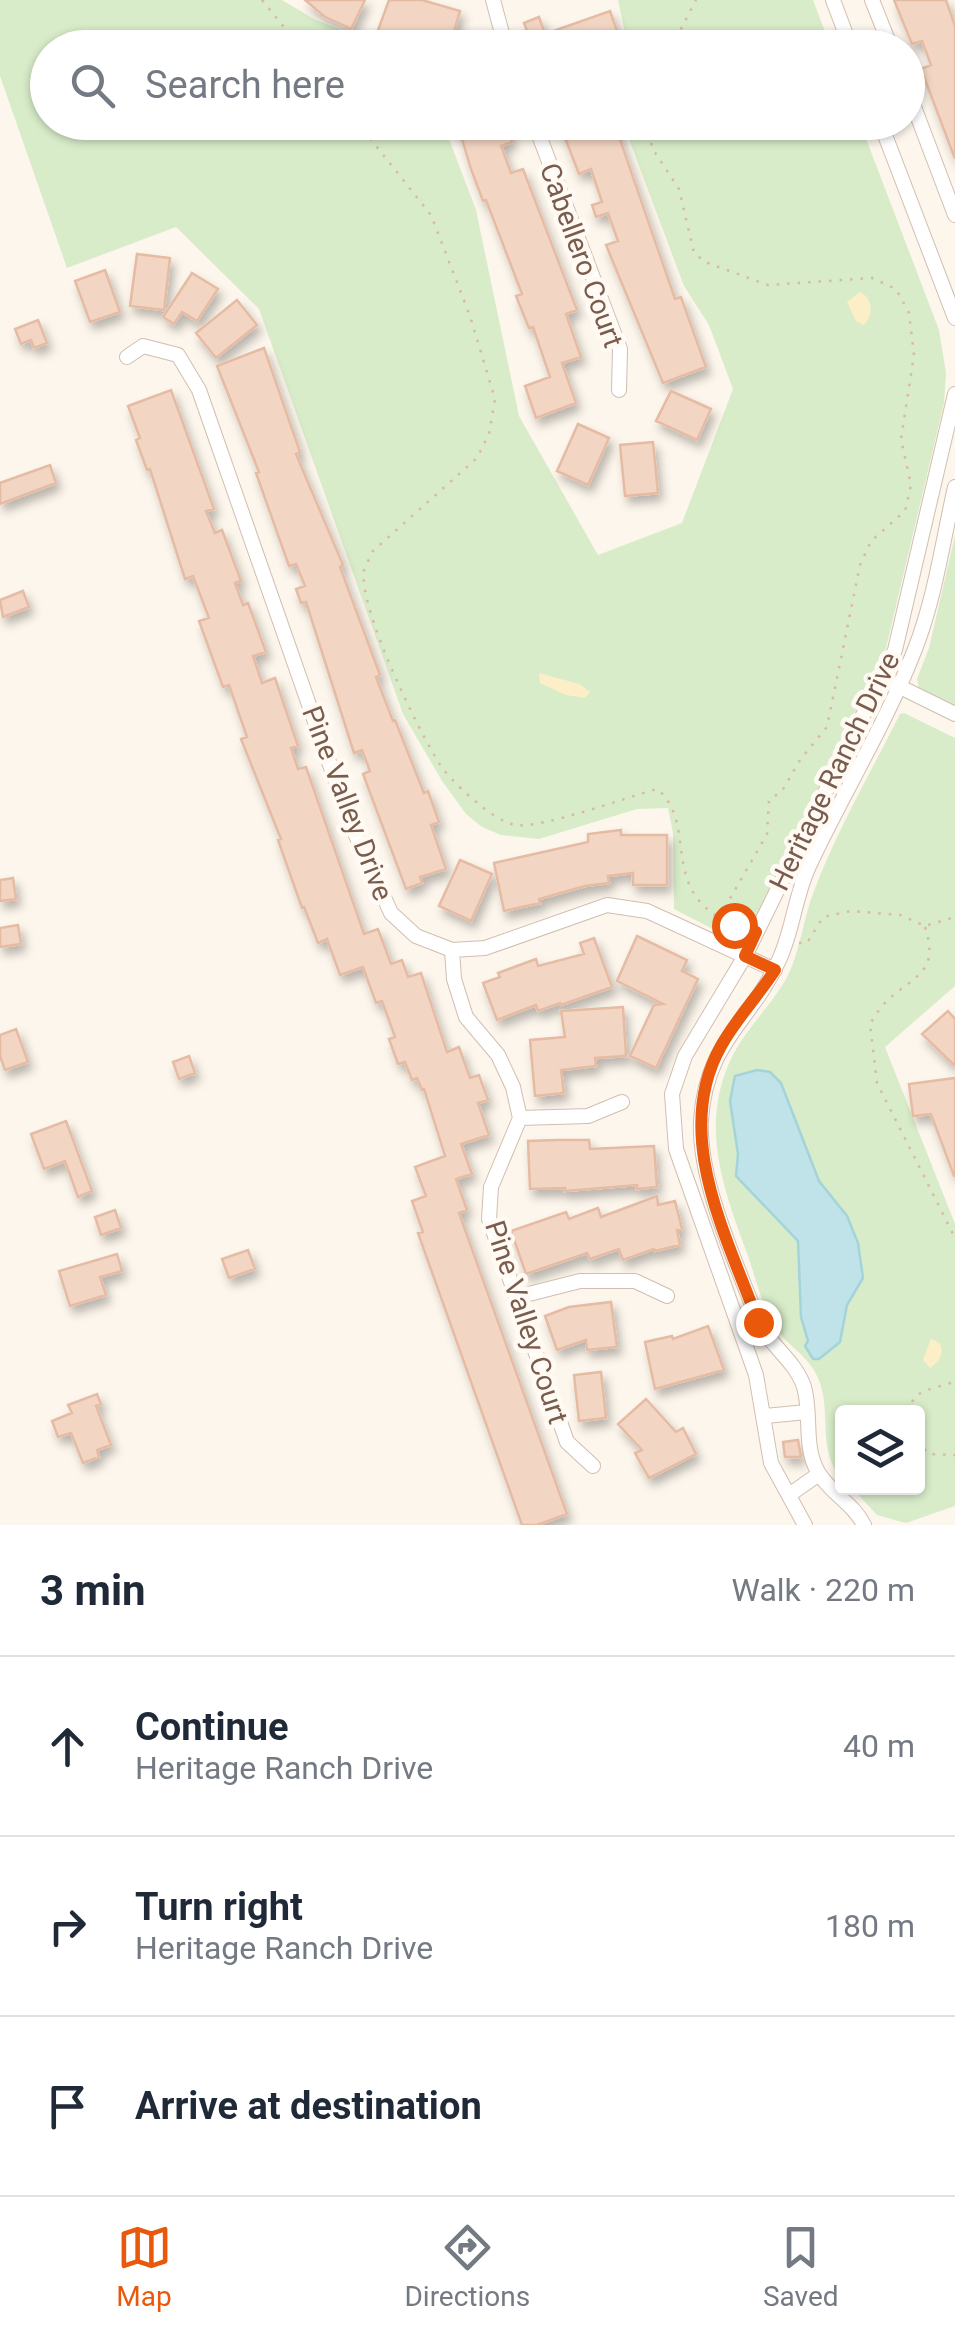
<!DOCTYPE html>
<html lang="en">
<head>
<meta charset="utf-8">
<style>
	body { margin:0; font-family:Roboto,sans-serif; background:#f2f2f3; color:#1f2937 }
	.controls { position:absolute; right:30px; bottom:30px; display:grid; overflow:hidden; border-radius:10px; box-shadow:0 2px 8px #0004 }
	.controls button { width:90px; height:90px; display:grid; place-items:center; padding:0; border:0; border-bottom:2px solid #e0e1e3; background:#fff; color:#1f2937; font:50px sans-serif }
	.stop { position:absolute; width:30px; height:30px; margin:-22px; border:8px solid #ea580c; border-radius:50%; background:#fff }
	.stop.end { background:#ea580c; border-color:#fff; box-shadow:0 2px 10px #0008 }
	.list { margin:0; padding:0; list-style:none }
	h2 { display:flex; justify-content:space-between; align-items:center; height:130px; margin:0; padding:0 40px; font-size:42px }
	h2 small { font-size:32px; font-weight:400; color:#747a83 }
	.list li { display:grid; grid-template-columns:65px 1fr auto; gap:30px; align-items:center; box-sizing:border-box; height:180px; padding:0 40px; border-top:2px solid #e0e1e3 }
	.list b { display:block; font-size:38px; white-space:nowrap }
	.list p { margin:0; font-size:32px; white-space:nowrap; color:#747a83 }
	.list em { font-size:32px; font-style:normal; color:#747a83 }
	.icon { flex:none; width:55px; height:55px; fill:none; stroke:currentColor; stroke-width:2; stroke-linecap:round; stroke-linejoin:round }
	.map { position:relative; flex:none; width:955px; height:1525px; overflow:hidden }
	.search { position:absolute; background:#fff; box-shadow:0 2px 8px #0004; left:30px; right:30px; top:30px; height:110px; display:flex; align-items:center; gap:25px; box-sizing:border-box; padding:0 35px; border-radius:55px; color:#747a83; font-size:38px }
	.sheet { height:670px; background:#fff }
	nav { display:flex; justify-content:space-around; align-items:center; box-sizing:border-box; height:140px; border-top:2px solid #e0e1e3; background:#fff; font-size:28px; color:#747a83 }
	nav a { display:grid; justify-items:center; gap:5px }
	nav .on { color:#ea580c }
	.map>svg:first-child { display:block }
</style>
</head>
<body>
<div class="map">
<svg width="955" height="1525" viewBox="0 0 955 1525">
	<defs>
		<filter id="shadow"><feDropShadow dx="4" dy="7" stdDeviation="5" flood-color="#0004"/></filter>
	</defs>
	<rect width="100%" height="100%" fill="#fdf6ec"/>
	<path fill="#d8ecc9" d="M0,0H282L314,19L382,47L48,48V122L443,123L476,210L519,416L598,555L682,523L733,389L709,325L684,286L623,123H860L939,330L946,373L944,403L886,648L748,935L734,940L674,909L673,833L668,808L637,809L539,839L501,835L482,827L466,814L442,781L403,714L259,309L176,227L67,268L0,76Z
		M618,0H813L831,47H628Z
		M955,535V708L920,691L917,679L929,648Z
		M904,713L955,738V986L885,1047L955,1224V1506L906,1523L877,1515L852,1488H918V1412H842V1479C814,1447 835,1407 815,1372C805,1354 786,1344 775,1327C762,1306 756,1279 748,1256C724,1190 699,1127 731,1059C746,1027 775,1003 790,971C801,945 804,917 814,891C837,830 871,772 900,714Z"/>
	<path fill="#fcefc7" d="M860,292C873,298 874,315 864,325L856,321L847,302Z
		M539,673L579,684L590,692L585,698L566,695L540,683Z
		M931,1339L940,1343C944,1355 940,1361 930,1368L923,1360Z"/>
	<path fill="#bfe3e8" stroke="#a5d3da" stroke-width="2.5" d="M757,1070L770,1072L781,1083L819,1181L847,1216L858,1243L863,1278L847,1305L840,1342L819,1359H813L805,1346L808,1341L801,1317L798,1241L736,1176L738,1154L730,1101L735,1076Z"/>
	<path fill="#f3d5c3" stroke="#e6bba3" stroke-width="2.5" filter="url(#shadow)" d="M305,0H365L351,29L325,17Z
		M389,0H422L460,11L449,48H425L406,42L404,46L376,36Z
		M894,0H946L955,26V159L921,69L931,65L922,41L912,44Z
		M610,11L623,48H534L524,23L539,17L545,34Z
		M467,122H505L512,142L501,146L511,173L523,169L577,310L566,314L581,357L562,363L576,403L536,418L525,386L550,377L533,327L529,328L516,296L522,294L486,200L483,201L471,169L458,126Z
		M559,122H614L675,299L681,297L706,367L663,383L606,245L618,241L608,213L596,217L592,205L602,202L591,169L579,174Z
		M137,254L170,258L164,310L130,306Z
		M105,270L120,312L90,322L75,281Z
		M192,273L218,289L197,321L182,312L174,324L163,317Z
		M237,300L257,325L216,358L196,333Z
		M38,320L47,343L34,348L31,340L21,344L15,329Z
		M264,348L300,452L296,454L343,565L340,567L380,675L376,677L393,721L395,720L424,793L428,791L439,822L431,825L446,869L420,877L422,883L406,889L363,774L370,771L362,750L354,753L306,602L301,603L296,589L305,586L296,564L289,566L256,473L259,472L217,366Z
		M171,390L214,509L206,511L215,533L222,530L241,581L235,583L243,605L248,603L266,652L253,656L262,683L275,678L298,746L291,748L298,769L306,767L364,934L378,929L391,964L402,960L408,977L421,973L447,1052L459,1047L470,1078L479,1075L488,1100L478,1103L489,1135L461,1144L472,1174L456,1179L467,1210L459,1213L567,1514L537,1525H522L418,1233L423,1232L412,1201L426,1196L415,1167L445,1156L424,1089L422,1090L417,1078L412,1080L405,1062L398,1064L389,1039L395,1037L382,1001L376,1003L363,967L340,975L327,939L318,943L304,907L302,908L278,840L281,839L241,739L247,737L229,685L223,687L199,621L209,618L193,576L185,579L150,469L147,470L136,440L140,438L128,406Z
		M671,391L711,409L697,440L656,421Z
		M578,424L609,438L588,485L557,471Z
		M653,442L658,493L625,496L620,445Z
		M50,465L56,483L0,504V483Z
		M23,591L29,607L3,617L0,600Z
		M621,830V835H667V885H633V873L608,876L609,883L585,886L539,899L540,903L504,911L494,863L588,842V834Z
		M460,860L492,874L471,921L439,906Z
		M13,878L16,899L0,901V880Z
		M18,925L21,944L0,947V928Z
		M637,936L687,960L682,971L698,979L656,1068L630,1056L654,1005L663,1004L617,981Z
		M594,938L612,987L561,1005L560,1003L538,1011L536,1005L497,1020L483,983L500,977L498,973L536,959L538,966L584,954L580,943Z
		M623,1007L626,1056L595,1058L596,1066L561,1070L564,1093L535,1096L530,1040L565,1037L561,1011Z
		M948,1011L955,1019V1066L922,1034Z
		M16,1029L28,1062L5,1070L0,1056V1035Z
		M189,1056L195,1073L179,1079L173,1062Z
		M955,1078V1176H954L931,1114L913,1116L909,1084Z
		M66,1121L92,1191L78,1197L65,1161L44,1169L31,1134Z
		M557,1140H589L590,1149L654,1146L657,1187L637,1189V1185L565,1191V1188L530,1189L528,1141Z
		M657,1196L658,1205L675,1201L682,1229L677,1230L680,1245L655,1251L654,1249L623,1260L619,1249L590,1259L587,1253L526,1274L511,1231L566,1212L569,1219L598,1208L601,1217Z
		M115,1210L121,1228L101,1235L95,1217Z
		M248,1250L255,1269L229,1278L222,1259Z
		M117,1254L122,1271L100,1277L106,1295L70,1306L59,1271Z
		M611,1302L617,1347L587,1350L586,1340L557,1350L545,1316L569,1307Z
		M708,1326L724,1370L655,1389L645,1342L672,1336L673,1339Z
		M601,1372L606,1418L579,1421L574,1375Z
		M97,1394L101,1404L96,1406L111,1445L97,1450L99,1457L83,1463L71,1433L58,1437L52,1421L72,1413L68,1405Z
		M646,1399L676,1432L683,1428L696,1454L649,1478L635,1453L642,1450L618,1424Z
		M798,1440L801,1457H785L783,1442Z"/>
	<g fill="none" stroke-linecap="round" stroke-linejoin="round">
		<defs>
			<path id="minor" d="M493,0L506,48
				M833,0L851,48
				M872,0L891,48
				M908,91L955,215
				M534,122L620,349L619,390
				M880,122L955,318
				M127,357L143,346L178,355L199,390L350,822L391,913L416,936L452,950L485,948L607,905L647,911L775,970
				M892,683L955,714
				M452,950L454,979L466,1017L498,1055L513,1087L520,1118L491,1187L489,1219L567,1442L593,1466
				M520,1118L588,1116L622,1102
				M517,1297L580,1281H635L667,1296
				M765,1416L807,1412
				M789,1495L819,1474
				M805,1525L771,1463L756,1375L676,1149L672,1094L685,1056L745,956L895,650L955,394
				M864,1525C853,1503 830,1493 818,1472C803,1446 812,1414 804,1387C796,1362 771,1346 759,1323C737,1264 698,1182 701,1120C706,1041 751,1022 779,960C793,930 795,896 809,866C843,793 886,724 915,649C935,598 943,540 955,487"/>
		</defs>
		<use href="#minor" stroke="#d1beb0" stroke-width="16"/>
		<path stroke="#d9b8a5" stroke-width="2.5" stroke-dasharray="2.5 8" stroke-linecap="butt" d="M262,0L301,48
			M671,48L696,0
			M357,122L431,215L470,316L495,399L489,434L477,458L373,551C371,557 364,566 364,572C359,609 418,730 439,763C450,781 494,822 516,825C541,829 627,797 657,789C702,826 652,899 744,928
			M649,122L652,148L679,189L694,253L705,262L768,285L872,278L896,289L909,313L914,355L901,439L911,485L905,511L871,541L860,565L827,727L800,760L782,791L769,800L767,834L720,916
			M925,927C941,975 911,976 884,1004C879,1009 874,1018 870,1024L877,1083L955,1238
			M799,943H807L823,917L851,911L900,915L925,926L955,917
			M909,1412C912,1387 936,1390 955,1381
			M918,1441L928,1454L955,1455"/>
		<use href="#minor" stroke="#fff" stroke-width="14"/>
	</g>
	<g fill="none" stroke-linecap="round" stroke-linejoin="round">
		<path stroke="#ea580c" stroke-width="12" d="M734,925L756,932L745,956L775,970C758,996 736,1019 721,1046C671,1135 728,1238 758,1322"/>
	</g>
	<g text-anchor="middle" stroke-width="9" stroke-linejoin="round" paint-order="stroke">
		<g font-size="28" fill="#7a5c4d" stroke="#fffaf3">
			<text transform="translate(582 255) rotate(70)" y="10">Cabellero Court</text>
			<text transform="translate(834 771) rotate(-64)" y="10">Heritage Ranch Drive</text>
			<text transform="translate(348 803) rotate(69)" y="10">Pine Valley Drive</text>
			<text transform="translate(527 1322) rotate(72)" y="10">Pine Valley Court</text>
		</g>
	</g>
</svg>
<div class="controls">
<button><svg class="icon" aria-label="layers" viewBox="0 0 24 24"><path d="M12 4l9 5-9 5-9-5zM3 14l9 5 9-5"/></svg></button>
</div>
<div class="stop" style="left:734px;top:925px"></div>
<div class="stop end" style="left:758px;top:1322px"></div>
<div class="search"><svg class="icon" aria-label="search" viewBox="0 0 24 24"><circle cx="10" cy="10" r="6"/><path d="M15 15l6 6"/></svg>Search here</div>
</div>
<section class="sheet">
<h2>3 min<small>Walk · 220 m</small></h2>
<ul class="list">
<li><svg class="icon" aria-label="ahead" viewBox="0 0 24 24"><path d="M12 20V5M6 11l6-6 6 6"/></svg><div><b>Continue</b><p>Heritage Ranch Drive</p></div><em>40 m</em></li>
<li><svg class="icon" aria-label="right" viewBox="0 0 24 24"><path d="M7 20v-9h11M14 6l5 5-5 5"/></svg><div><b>Turn right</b><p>Heritage Ranch Drive</p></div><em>180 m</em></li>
<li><svg class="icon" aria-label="arrive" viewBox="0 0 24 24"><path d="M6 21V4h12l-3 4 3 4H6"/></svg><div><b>Arrive at destination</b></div></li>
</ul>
</section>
<nav>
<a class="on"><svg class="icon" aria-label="map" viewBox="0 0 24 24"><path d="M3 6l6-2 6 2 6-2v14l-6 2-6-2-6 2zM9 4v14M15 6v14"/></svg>Map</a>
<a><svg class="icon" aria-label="directions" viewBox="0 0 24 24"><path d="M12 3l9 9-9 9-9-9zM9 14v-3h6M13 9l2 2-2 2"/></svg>Directions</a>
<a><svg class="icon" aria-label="saved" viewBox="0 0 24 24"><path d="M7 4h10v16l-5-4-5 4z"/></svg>Saved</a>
</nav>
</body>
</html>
